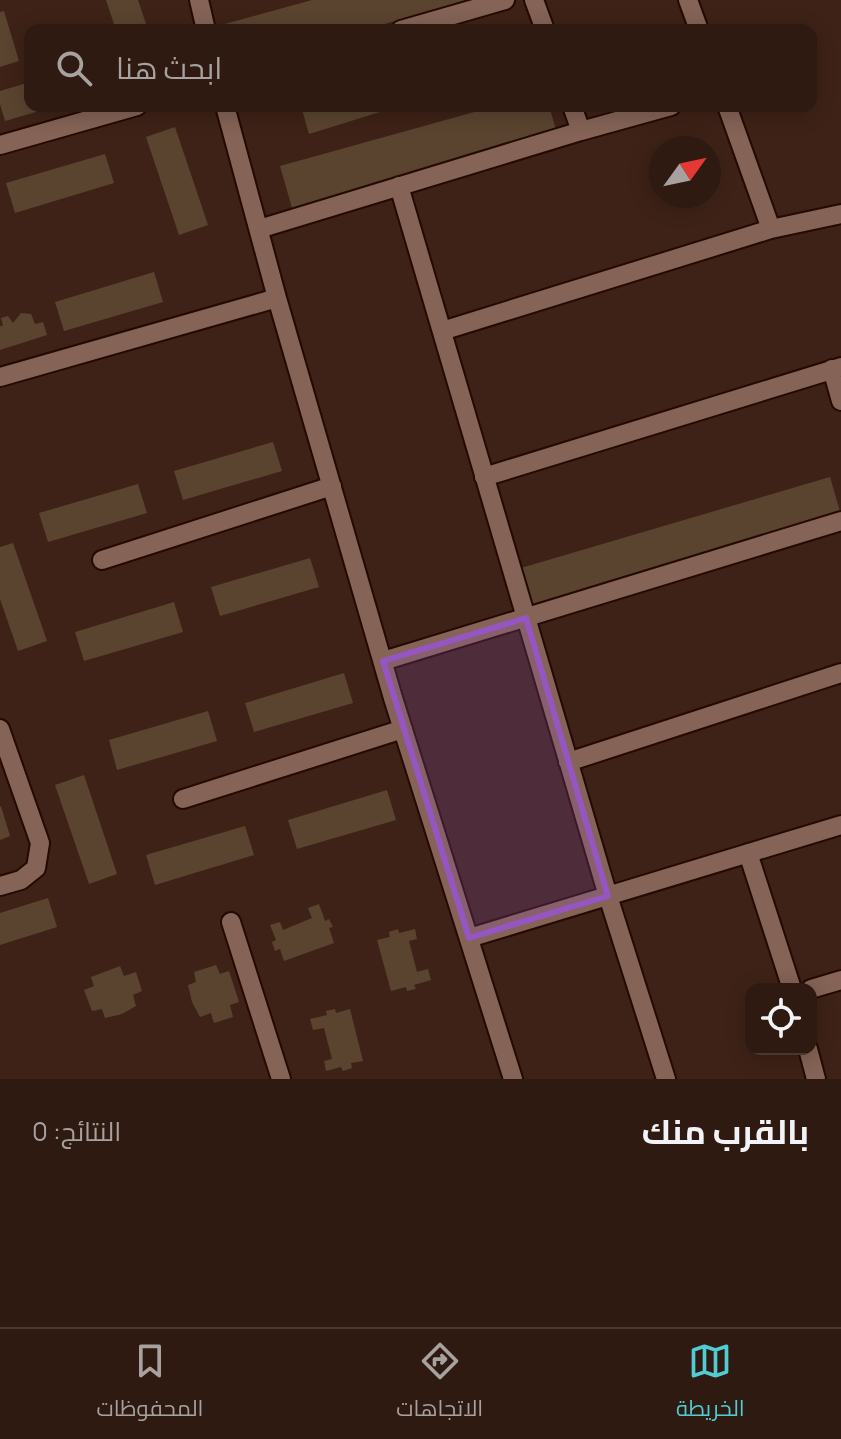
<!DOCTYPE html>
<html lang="ar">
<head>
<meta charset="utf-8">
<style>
	body { margin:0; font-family:Manrope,Cairo,sans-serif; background:#3a271f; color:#f1f3f6; direction:rtl }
	.controls { position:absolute; right:24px; bottom:24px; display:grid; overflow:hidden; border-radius:16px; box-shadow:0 4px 20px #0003 }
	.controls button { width:72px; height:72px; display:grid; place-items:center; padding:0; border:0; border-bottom:2px solid #493831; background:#2e1a11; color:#f1f3f6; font:40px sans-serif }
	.compass { position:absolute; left:649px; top:136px; width:72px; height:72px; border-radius:50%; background:#2e1a11; box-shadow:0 4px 20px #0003; rotate:57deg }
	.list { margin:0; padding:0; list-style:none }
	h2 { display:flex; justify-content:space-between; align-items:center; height:104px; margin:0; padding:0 32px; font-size:34px }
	h2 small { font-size:26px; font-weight:400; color:#a7a19f }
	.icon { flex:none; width:44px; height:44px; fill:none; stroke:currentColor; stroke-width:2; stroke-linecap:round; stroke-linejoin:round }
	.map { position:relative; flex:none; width:841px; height:1079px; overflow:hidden; direction:ltr }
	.search { position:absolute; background:#2e1a11; box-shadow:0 4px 20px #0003; left:24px; right:24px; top:24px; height:88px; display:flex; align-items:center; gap:20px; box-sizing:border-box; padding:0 28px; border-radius:16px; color:#a7a19f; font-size:30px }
	.sheet { height:248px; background:#2e1a11 }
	nav { display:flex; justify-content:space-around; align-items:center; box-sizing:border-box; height:112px; border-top:2px solid #493831; background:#2e1a11; font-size:22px; color:#a7a19f }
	nav a { display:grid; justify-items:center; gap:4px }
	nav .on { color:#51ccd4 }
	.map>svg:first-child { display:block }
</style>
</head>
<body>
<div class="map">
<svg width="841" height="1079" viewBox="0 0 841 1079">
	<rect width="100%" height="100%" fill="#3e2217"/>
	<path fill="#5a4430" d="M106,0H138L148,30H116Z
		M312,0H467V1L363,30H222L221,25Z
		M4,11L19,61L0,67V12Z
		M30,82V106L53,107L5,121L0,104V91Z
		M301,106H396V107L309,134Z
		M496,106H549L557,133L292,208L280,166Z
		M175,127L208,225L179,235L146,137Z
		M105,154L114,183L15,213L6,183Z
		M154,272L163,302L64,331L55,302Z
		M21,313L31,314L35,324L43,322L47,335L0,350V326H3L1,318L8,316L13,323Z
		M273,442L282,471L183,500L174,471Z
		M830,477L841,515L533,611L521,568Z
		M138,484L147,513L48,542L39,513Z
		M13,543L47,641L18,651L0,599V547Z
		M310,558L319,587L220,616L211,587Z
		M174,602L183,632L84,661L75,632Z
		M344,673L353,703L254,732L245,703Z
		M208,711L217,741L117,770L109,740Z
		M84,775L117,874L89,884L55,785Z
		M387,790L396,820L297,849L288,820Z
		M1,806L10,836L0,840V807Z
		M245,826L254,855L155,885L146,855Z
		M48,898L57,927L0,945V913Z
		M319,904L325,921L329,919L333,927L329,928L334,943L284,961L280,949L275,951L272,942L276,940L270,925L280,922L283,930L312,918L308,908Z
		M398,929L399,933L415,929L417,939L409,941L417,972L428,969L431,980L414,985L416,989L407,991L406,987L391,991L377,940L390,937L389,932Z
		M216,965L220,974L229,971L239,1002L230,1005L233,1017L214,1023L211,1013L200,1017L192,1002L188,985L196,982L194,972Z
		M120,966L124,976L136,972L142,991L133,995L136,1006L122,1014L105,1018L102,1009L92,1011L84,990L94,986L91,977Z
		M335,1009L336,1013L350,1009L363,1061L351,1063L352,1068L343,1071L341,1067L326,1071L324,1061L332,1059L324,1028L313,1030L310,1019L327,1015L326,1011Z"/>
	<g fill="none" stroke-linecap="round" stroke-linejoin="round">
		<defs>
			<path id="minor" d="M199,0L206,30
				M534,0L545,30
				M688,0L699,30
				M401,30L505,0
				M225,106L277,298L393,698L513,1079
				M572,106L581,131L671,106
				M0,145L137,106
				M399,186L608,896L666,1079
				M259,229L581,131
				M771,229L841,214
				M442,331L771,229L727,106
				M832,369L841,401
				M0,377L277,298
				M484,477L841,367
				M102,560L332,486
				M383,661L841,521
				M0,729L40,843L36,868L21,880L0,886
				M568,762L841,673
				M183,799L403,729
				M748,853L792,989
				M231,922L281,1079
				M469,938L841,825
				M811,989L841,980
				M808,1049L816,1079"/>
		</defs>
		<use href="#minor" stroke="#240a02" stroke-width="22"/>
		<use href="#minor" stroke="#856357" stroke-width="18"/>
	</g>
	<path fill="#9656c2" fill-opacity="0.2" stroke="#9656c2" stroke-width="6" stroke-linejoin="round" d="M526,618L608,896L469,938L383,661Z"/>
</svg>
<div class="controls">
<button><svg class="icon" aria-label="locate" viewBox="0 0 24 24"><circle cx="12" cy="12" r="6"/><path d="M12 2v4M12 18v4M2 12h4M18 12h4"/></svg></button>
</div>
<svg class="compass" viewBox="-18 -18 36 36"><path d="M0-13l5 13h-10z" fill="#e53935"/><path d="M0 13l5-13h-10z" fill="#a7a19f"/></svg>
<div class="search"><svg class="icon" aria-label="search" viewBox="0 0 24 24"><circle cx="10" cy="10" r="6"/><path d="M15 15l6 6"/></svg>ابحث هنا</div>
</div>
<section class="sheet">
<h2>بالقرب منك<small>النتائج: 0</small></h2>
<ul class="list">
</ul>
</section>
<nav>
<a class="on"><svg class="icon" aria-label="map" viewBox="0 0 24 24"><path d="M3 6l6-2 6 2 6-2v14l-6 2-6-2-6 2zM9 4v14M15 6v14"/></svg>الخريطة</a>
<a><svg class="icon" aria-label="directions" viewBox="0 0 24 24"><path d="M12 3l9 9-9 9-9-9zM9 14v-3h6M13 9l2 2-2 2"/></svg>الاتجاهات</a>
<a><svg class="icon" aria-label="saved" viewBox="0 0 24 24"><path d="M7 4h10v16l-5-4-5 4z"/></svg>المحفوظات</a>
</nav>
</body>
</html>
